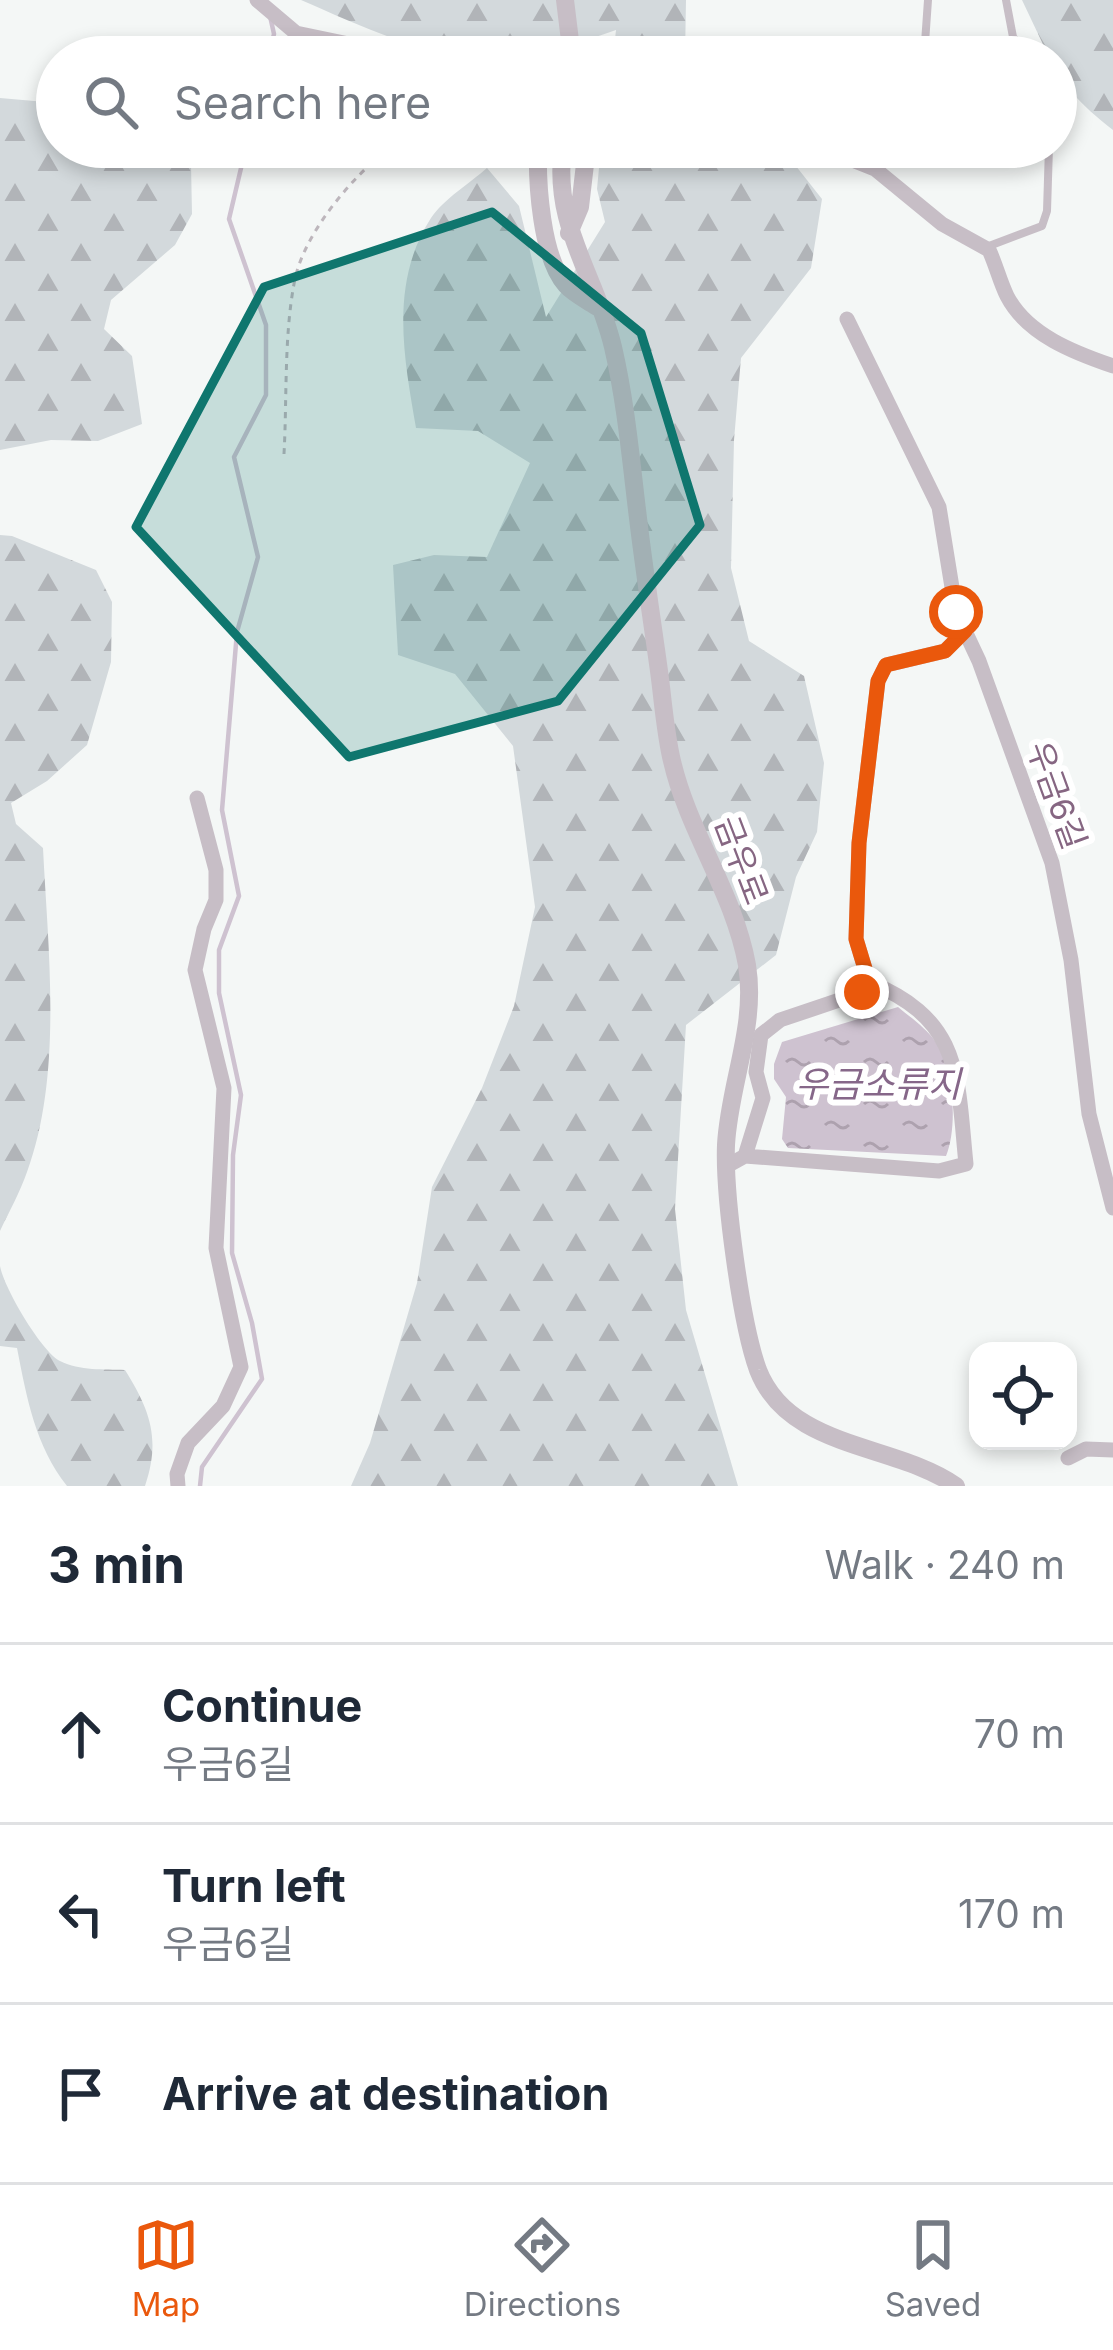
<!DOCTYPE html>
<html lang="en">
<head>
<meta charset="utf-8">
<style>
	body { margin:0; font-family:Inter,"Noto Sans KR",sans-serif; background:#f6f6f7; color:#1f2937 }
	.controls { position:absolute; right:36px; bottom:36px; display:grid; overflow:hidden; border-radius:24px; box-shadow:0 6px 18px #0003 }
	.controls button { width:108px; height:108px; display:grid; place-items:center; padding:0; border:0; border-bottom:3px solid #e0e1e3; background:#fff; color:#1f2937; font:60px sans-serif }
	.stop { position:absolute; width:36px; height:36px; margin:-27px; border:9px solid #ea580c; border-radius:50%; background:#fff }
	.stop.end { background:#ea580c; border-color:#fff; box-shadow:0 3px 12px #0008 }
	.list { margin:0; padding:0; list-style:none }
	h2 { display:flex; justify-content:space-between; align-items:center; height:156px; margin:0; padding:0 48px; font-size:51px }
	h2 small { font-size:39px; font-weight:400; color:#747a83 }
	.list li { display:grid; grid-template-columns:78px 1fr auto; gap:36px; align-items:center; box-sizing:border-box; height:180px; padding:0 48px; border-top:3px solid #e0e1e3 }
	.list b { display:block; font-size:45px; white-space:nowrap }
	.list p { margin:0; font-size:39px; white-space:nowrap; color:#747a83 }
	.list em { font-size:39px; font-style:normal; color:#747a83 }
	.icon { flex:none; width:66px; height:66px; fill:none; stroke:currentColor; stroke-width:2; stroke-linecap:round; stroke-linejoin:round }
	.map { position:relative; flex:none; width:1113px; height:1486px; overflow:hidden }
	.search { position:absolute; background:#fff; box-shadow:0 6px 18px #0003; left:36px; right:36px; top:36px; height:132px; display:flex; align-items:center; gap:30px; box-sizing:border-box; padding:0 42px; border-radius:66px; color:#747a83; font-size:45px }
	.sheet { height:696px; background:#fff }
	nav { display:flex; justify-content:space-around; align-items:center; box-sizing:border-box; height:168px; border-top:3px solid #e0e1e3; background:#fff; font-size:33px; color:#747a83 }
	nav a { display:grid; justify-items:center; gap:6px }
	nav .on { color:#ea580c }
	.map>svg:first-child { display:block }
</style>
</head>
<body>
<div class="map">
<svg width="1113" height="1486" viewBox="0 0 1113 1486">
	<defs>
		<pattern id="forest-firs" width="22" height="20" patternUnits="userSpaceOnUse" patternTransform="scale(3)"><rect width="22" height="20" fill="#d3d9dc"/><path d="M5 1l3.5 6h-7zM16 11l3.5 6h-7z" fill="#b1b4b8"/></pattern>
		<pattern id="water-ripples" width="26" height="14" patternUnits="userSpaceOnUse" patternTransform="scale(3)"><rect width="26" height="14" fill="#cec2d0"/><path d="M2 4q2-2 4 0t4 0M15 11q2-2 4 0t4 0" fill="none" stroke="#ada1ae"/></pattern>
	</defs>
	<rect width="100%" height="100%" fill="#f4f7f6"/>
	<path fill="url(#forest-firs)" d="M301,0H686L685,57H613L616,30C589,39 562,49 535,56C458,73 370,30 301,0Z
		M1022,0H1113V130C1092,113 1057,86 1056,57H1049Z
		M0,98L57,103V147H176L191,164L192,214L175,245L111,300L104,329L132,356L142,424L98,441L51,440L0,450Z
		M601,147H774L788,156L822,199L811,268L741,358L734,440L731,568L749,641L804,676L824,763L817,832L796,877L776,955L686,1025L675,1209L686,1310L738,1486H351L370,1443L417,1283L432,1187L482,1088L514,1006L535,907L513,746L455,674L398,655L393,565L434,555L487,557L530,463L478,431L416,428C404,358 389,283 431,218C444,199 470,183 487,168L519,206L546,317L605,222L597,189Z
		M0,535L12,536L96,570L112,602L111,662L87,745L47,781L11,803L16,824L43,848C48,950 63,1074 27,1172C20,1192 9,1212 0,1231Z
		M0,1266C4,1288 41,1351 60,1361C80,1371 104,1369 125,1370C150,1410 161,1439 145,1486H67C35,1445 27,1399 17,1348L0,1346Z"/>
	<path fill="url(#water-ripples)" d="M898,1007C910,1017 926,1028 935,1041C954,1067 958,1127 946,1156L788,1148L782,1139L786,1097L774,1079V1064L782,1042Z"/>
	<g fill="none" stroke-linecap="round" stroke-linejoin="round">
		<path stroke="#cec2d0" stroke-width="4.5" d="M268,57L274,34L270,16
			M200,1486L202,1467L262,1379L252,1323L232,1253L233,1155L241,1095L219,993V950L239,896L222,810L237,632L258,557L234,457L266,395V325L229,219L246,147"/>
		<path stroke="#bdb6bc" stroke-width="3" stroke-dasharray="6 6" stroke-linecap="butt" d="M284,454C287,400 284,337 294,284C302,235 352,177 390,147"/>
		<path stroke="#c7bec6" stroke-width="8" d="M1006,0L1013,37L1029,57
			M918,57L925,43L928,0
			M1056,88L1064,96L1068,110L1056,129
			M875,169L878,147
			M989,246L1042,226L1047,211L1049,147"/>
		<path stroke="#c7bec6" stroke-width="15" d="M257,0L296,33L411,57
			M820,147L875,169L942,224L989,250C996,265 1000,282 1007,296C1027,335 1075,353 1113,366
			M847,319L939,507L956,612L979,661L1052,863L1071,960L1089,1114L1113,1208
			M745,1156L939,1171L966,1164C957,1077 963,1020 869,982
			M727,1166L745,1156L763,1098L756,1072L761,1035L780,1020L863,992L869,982L856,939L859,843L878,681L886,665L945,651L965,631
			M1068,1458L1086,1449L1113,1450
			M178,1486L177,1474L188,1443L223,1406L241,1367L216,1248L224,1088L195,970L204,929L216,900V870L197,798"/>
		<path stroke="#c7bec6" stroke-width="18" d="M565,0L572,57
			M538,147C537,183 541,257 566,285C574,294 587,300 597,307
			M563,147C552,226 596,275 613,347C626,403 631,461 638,518C644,569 652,620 659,671C663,700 665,732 672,761C688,831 734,893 747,965C757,1026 729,1085 726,1145C724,1195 741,1323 758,1370C789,1450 895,1443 956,1486
			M569,233L580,207L587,147"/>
	</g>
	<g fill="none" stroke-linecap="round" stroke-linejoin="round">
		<path stroke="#ea580c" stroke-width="15" d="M862,992L869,982L856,939L859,843L878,681L886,665L945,651L965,631L956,612"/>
	</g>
	<path fill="#0f766e" fill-opacity="0.2" stroke="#0f766e" stroke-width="9" stroke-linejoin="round" d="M492,212L641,333L700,525L558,701L349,757L136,527L264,287Z"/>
	<g text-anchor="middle" stroke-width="12" stroke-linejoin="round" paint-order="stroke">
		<g font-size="33" fill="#866682" stroke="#fff">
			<text transform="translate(1057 795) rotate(70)" y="12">우금6길</text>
			<text transform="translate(742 860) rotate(69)" y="12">금우로</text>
		</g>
		<g font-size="36" font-style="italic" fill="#866789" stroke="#fff">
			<text x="878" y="1097">우금소류지</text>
		</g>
	</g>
</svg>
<div class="controls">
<button><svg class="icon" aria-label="locate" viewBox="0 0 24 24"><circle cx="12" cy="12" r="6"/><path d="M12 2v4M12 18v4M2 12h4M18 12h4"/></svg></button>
</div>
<div class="stop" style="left:956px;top:612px"></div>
<div class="stop end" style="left:862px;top:992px"></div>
<div class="search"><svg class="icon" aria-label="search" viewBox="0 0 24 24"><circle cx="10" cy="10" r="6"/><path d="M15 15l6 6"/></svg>Search here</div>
</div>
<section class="sheet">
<h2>3 min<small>Walk · 240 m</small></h2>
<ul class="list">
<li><svg class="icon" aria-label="ahead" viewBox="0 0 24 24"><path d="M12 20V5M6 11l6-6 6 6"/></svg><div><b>Continue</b><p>우금6길</p></div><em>70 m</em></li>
<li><svg class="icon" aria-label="left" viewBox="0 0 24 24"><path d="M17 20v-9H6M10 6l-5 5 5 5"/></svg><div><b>Turn left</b><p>우금6길</p></div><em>170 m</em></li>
<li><svg class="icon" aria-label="arrive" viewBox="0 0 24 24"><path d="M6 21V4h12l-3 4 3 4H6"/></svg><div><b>Arrive at destination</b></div></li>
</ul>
</section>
<nav>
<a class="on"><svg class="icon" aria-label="map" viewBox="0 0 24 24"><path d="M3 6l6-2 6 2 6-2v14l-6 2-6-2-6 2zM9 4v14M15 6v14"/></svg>Map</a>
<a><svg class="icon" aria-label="directions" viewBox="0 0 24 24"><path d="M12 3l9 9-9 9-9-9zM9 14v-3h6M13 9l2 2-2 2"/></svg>Directions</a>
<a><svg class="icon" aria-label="saved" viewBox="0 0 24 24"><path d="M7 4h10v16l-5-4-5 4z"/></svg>Saved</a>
</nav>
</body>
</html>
